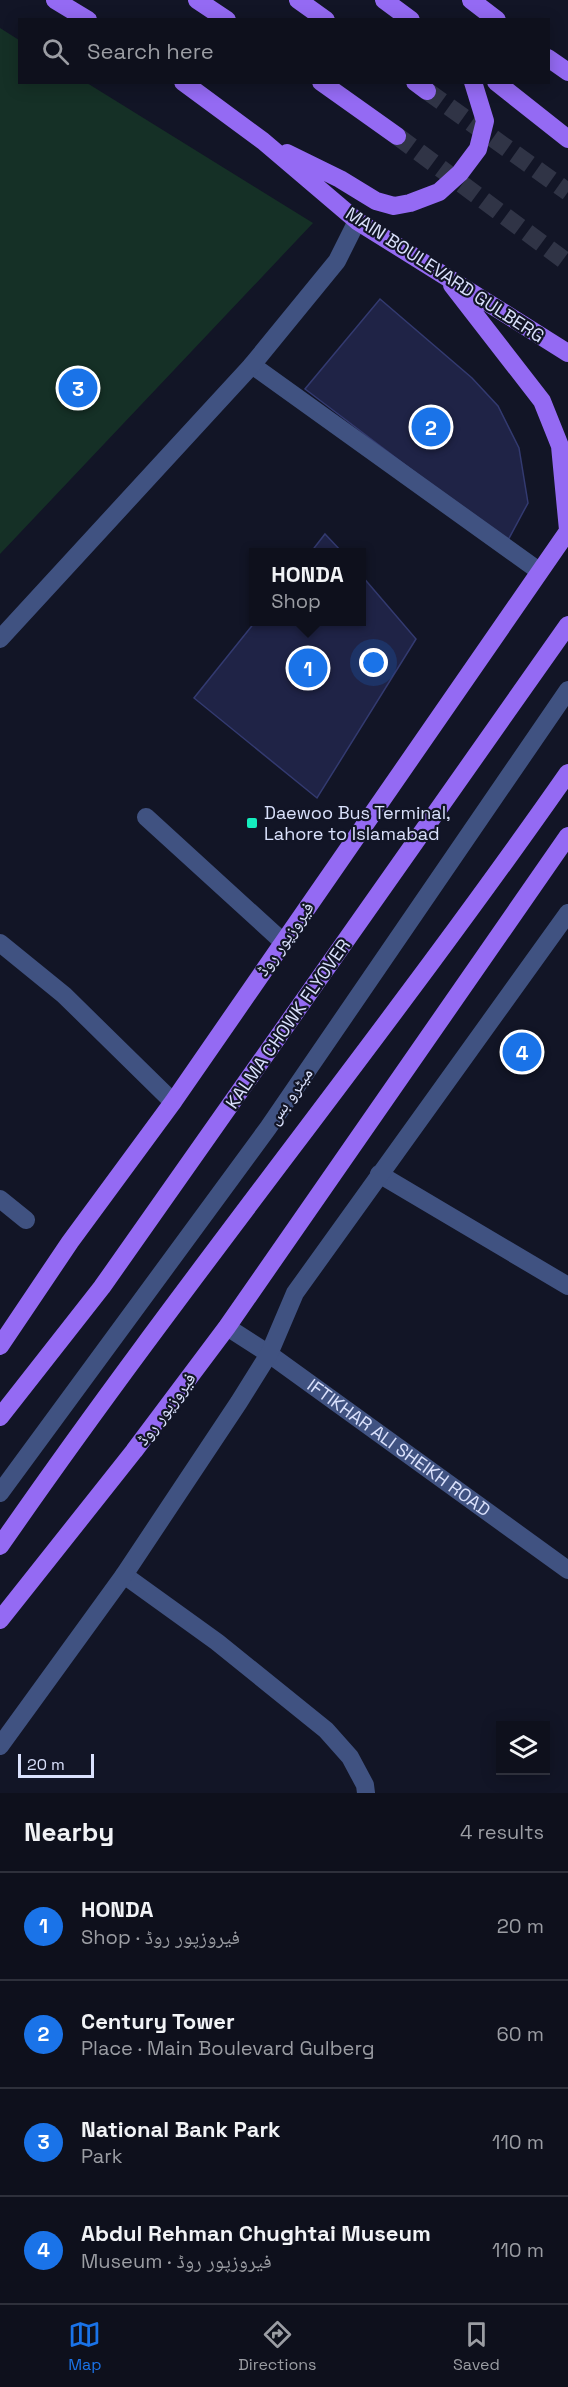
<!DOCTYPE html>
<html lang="en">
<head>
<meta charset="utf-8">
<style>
	body { margin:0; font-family:"Space Grotesk","Noto Naskh Arabic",sans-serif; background:#171925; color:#f1f3f6 }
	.controls { position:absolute; right:18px; bottom:18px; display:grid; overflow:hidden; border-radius:0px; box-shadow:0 3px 15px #0003 }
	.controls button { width:54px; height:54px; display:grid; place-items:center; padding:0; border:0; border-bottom:2px solid #2e303b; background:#0e101c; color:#f1f3f6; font:30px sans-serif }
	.scale { position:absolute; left:18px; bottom:15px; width:76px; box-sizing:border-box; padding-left:6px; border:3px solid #dae1fc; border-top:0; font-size:16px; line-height:21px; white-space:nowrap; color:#dae1fc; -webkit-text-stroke:4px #121526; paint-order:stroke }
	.you { position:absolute; left:374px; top:663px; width:21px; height:21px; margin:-15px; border:4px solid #fff; border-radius:50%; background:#1a73e8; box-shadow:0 0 0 9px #1a73e833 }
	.badge { display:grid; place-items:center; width:39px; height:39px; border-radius:50%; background:#1a73e8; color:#fff; font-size:20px; font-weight:700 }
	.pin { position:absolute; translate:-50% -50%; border:3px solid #fff; box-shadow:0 2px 6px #0006 }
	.popup { position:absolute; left:249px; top:548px; width:117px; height:78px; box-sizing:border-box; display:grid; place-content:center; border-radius:0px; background:#0e101c; filter:drop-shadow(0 2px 4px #0005); font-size:20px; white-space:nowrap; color:#9b9da3 }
	.popup b { font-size:22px; color:#f1f3f6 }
	.popup::after { content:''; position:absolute; left:50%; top:100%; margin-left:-12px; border:12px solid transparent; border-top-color:#0e101c }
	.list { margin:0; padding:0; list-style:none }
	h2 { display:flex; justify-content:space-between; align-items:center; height:78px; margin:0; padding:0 24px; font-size:26px }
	h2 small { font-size:20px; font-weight:400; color:#9b9da3 }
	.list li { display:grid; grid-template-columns:39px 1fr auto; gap:18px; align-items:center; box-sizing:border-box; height:108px; padding:0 24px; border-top:2px solid #2e303b }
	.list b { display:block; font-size:22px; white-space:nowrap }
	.list p { margin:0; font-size:20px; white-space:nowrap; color:#9b9da3 }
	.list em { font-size:20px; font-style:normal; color:#9b9da3 }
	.icon { flex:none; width:33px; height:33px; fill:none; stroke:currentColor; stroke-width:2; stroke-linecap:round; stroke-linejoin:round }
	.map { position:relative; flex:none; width:568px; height:1793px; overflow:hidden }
	.search { position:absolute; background:#0e101c; box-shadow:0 3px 15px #0003; left:18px; right:18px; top:18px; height:66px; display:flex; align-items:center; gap:15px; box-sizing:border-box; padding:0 21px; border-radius:0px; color:#9b9da3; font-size:22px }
	.sheet { height:510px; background:#0e101c }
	nav { display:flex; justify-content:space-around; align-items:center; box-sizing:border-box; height:84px; border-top:2px solid #2e303b; background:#0e101c; font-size:16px; color:#9b9da3 }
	nav a { display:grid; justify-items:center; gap:3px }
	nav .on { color:#1a73e8 }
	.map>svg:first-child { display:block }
</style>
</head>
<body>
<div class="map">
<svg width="568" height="1793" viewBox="0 0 568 1793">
	<rect width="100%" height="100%" fill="#121526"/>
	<path fill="#153026" d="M0,28L19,40L20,82L87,83L313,223L0,554Z"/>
	<path fill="#1f2346" stroke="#333a70" stroke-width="1.5" d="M380,299L472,378L498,406L519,448L528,503L507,542L305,389Z
		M325,534L342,552H311Z
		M362,576L416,639L317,798L194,698L255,622H362Z"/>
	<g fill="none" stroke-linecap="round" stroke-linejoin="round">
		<path stroke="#303446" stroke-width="18" stroke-dasharray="18 9" stroke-linecap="butt" d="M427,91L568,192
			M397,136L568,263"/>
		<g stroke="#405281" stroke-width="18">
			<path d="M252,365L539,571"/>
			<path d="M0,639L252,365L337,261L357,221"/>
			<path d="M146,817L283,942"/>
			<path d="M0,943L64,995L173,1102"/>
			<path d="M379,1174L568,1286"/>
			<path d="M0,1199L26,1220"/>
			<path id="s1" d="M227,1327L269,1354L568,1570"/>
			<path d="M0,1493L268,1128L568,690"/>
			<path d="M124,1575L217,1642L326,1730L350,1757L365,1785L366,1793"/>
			<path d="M0,1746L124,1575L239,1402L269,1354L295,1293L568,913"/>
		</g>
		<path stroke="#946af3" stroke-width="18" d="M55,0L88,20
			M197,0L227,20
			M298,0L326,20
			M384,0L411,20
			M471,0L497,20
			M548,58L568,72
			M183,82L263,141L357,221L568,353
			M321,82L397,136
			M415,82L427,91
			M496,82L568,139
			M287,153L340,179L376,201L394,206L410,203L439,192L460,173L478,149L485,121L473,82
			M452,285L542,401L560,446L568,530
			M0,1346L70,1242L173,1102L568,531
			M0,1417L102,1287L568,625
			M0,1546C182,1283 385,1035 568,773
			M0,1620L134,1451L227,1327L568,836"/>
	</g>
	<rect fill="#15edbe" stroke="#121526" stroke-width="2" x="246" y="817" width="12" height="12" rx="3"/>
	<g text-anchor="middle" stroke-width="4.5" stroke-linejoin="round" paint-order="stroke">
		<g font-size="18" fill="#dae1fc" stroke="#121526">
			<text transform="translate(445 275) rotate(33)" y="6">MAIN BOULEVARD GULBERG</text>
			<text transform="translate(285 939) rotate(-55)" y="6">فیروزپور روڈ</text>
			<text transform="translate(288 1024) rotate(-55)" y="6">KALMA CHOWK FLYOVER</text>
			<text transform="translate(290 1096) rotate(-55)" y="6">میٹرو بس</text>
			<text transform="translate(166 1409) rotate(-53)" y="6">فیروزپور روڈ</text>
			<text dy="6" stroke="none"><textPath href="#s1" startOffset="210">IFTIKHAR ALI SHEIKH ROAD</textPath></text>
		</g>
		<g font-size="18" fill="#dae1fc" stroke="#121526" text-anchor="start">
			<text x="264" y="819">Daewoo Bus Terminal,<tspan x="264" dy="21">Lahore to Islamabad</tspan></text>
		</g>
	</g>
</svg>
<div class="controls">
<button><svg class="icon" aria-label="layers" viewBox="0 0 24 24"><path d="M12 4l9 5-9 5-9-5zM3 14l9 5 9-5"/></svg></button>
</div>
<div class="scale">20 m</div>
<div class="you"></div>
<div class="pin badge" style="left:308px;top:668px">1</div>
<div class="popup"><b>HONDA</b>Shop</div>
<div class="pin badge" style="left:431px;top:427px">2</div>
<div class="pin badge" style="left:78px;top:388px">3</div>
<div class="pin badge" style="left:522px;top:1052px">4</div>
<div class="search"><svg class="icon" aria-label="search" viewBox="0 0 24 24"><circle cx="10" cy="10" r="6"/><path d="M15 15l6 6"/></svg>Search here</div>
</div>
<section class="sheet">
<h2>Nearby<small>4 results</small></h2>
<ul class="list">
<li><span class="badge">1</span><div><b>HONDA</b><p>Shop · فیروزپور روڈ</p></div><em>20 m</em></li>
<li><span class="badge">2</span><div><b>Century Tower</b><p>Place · Main Boulevard Gulberg</p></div><em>60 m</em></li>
<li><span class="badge">3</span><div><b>National Bank Park</b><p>Park</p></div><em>110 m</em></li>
<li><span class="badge">4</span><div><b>Abdul Rehman Chughtai Museum</b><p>Museum · فیروزپور روڈ</p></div><em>110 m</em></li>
</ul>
</section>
<nav>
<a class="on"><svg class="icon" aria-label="map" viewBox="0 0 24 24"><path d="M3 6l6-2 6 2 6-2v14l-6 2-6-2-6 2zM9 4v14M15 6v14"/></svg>Map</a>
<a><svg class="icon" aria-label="directions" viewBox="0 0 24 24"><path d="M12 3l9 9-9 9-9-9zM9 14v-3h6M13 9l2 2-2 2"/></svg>Directions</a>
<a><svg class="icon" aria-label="saved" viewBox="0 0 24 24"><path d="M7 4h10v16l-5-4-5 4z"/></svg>Saved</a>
</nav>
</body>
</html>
